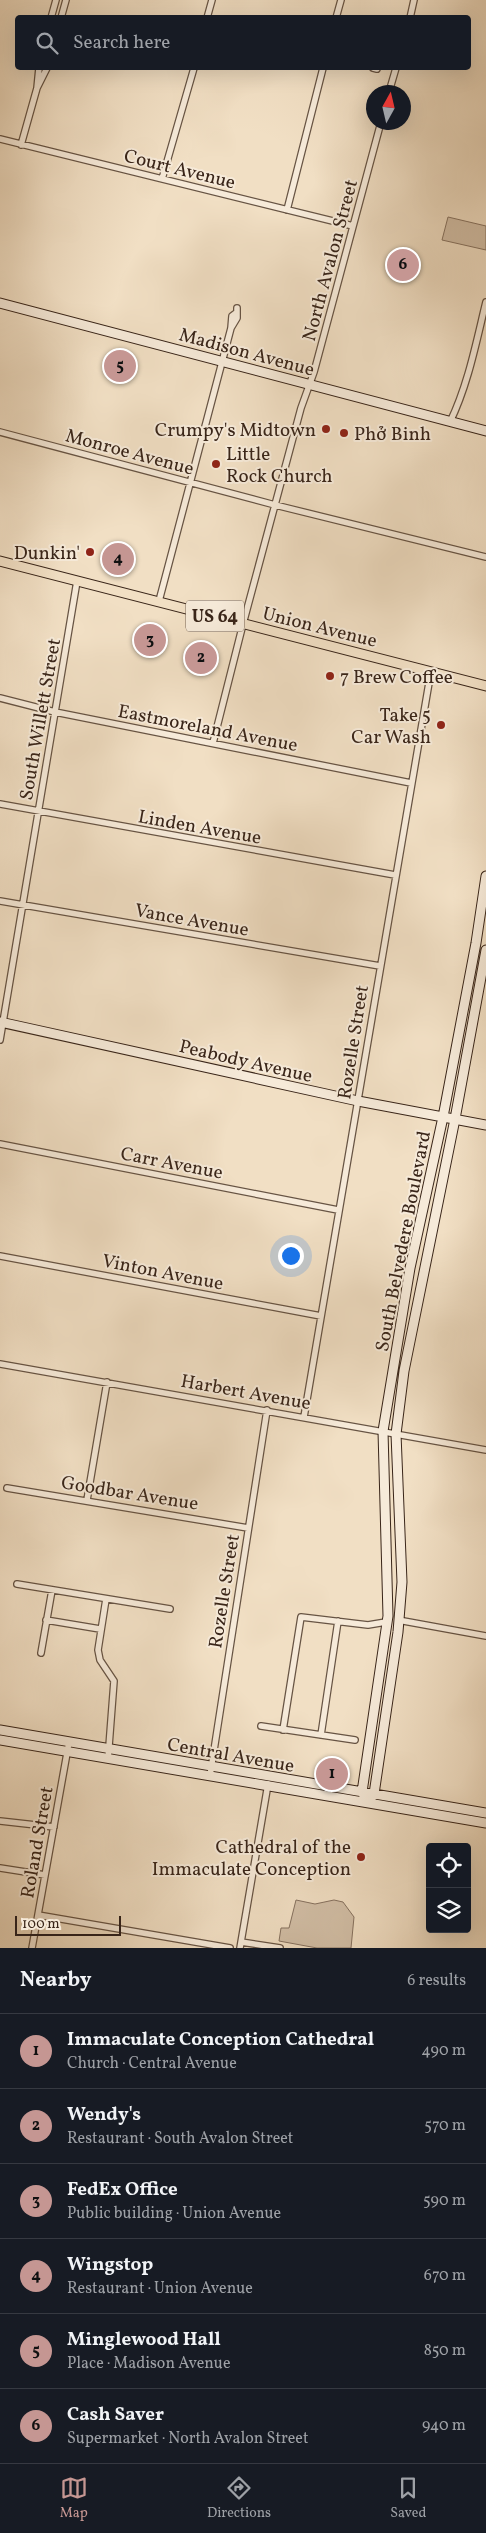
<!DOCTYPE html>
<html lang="en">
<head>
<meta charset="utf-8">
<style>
	body { margin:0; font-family:Vollkorn,serif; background:#20242c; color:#f1f3f6 }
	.controls { position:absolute; right:15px; bottom:15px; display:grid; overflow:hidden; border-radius:5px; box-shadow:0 5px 20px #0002 }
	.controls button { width:45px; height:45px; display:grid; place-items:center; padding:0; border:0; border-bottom:1px solid #363941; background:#171b24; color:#f1f3f6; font:25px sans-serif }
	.compass { position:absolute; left:366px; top:85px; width:45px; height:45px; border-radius:50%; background:#171b24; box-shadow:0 5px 20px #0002; rotate:8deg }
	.scale { position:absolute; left:15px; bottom:12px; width:106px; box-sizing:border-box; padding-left:5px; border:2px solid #392519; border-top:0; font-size:14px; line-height:18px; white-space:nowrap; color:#392519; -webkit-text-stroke:4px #f6ead9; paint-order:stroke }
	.you { position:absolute; left:290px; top:1255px; width:18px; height:18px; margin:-12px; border:4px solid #fff; border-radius:50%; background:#1a73e8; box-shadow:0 0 0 8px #1a73e833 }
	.badge { display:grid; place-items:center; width:32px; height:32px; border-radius:50%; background:#c59692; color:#111; font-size:16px; font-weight:700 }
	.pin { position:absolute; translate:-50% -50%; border:2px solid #fff; box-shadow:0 1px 5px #0006 }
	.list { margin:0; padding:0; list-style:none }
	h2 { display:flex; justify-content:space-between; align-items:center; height:65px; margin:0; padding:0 20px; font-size:21px }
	h2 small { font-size:16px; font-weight:400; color:#9ea1a6 }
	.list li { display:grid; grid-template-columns:32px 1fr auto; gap:15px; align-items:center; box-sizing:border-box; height:75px; padding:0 20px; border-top:1px solid #363941 }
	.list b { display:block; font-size:19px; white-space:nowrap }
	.list p { margin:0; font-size:16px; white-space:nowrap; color:#9ea1a6 }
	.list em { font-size:16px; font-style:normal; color:#9ea1a6 }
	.icon { flex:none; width:28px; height:28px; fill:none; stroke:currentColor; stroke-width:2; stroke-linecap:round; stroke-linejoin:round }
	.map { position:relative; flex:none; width:486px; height:1948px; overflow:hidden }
	.search { position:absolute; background:#171b24; box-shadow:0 5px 20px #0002; left:15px; right:15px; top:15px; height:55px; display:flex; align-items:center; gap:12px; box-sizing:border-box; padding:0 18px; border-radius:5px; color:#9ea1a6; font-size:19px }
	.sheet { height:515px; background:#171b24 }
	nav { display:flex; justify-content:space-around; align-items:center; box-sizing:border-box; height:70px; border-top:1px solid #363941; background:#171b24; font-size:14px; color:#9ea1a6 }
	nav a { display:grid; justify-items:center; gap:2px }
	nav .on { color:#c59692 }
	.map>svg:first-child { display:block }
</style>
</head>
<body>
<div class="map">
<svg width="486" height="1948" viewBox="0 0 486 1948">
	<rect width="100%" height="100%" fill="#f1dfc4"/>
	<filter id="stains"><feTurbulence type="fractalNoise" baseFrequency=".004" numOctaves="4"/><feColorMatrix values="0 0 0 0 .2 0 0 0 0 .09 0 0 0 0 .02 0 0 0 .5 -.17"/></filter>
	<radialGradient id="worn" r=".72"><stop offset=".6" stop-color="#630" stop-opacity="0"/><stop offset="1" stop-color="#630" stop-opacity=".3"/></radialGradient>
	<path fill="#d2bfa7" stroke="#867260" d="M448,217L486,226V250L442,240Z
		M296,1900L315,1904L334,1900L343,1902L354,1917L351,1948H317L279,1941L281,1928H289Z"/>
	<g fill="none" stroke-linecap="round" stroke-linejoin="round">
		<defs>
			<path id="street" d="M51,18L56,0
				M61,18L66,0
				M207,18L212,0
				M336,18L341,0
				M410,18L414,0
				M39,68L37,88L47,68
				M373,68L377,69
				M389,92L396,68
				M0,139L353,226
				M21,145L37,88
				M162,179L194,68
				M287,210L323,68
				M231,328L237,318V308
				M450,422C468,385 476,343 486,302
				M0,432L275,505L486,557
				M159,601L231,328L232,316L236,313
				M0,698L55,712L411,783
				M213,743L243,624L301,408L314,372L381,122
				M0,804L395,875
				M0,901L380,966
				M0,1040L77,581
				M0,1144L338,1210
				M0,1256L321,1316
				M0,1364L486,1450
				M304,1417L431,671
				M7,1488L248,1528
				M87,1500L107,1382
				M17,1584L170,1609
				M106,1599L98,1650L100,1660L114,1681L108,1759
				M46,1620L100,1629
				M398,1620L486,1636
				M41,1653L52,1590
				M261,1726L355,1740
				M283,1730L301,1617L368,1625L386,1622
				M321,1735L338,1621
				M210,1776L267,1410
				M0,1821L54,1827
				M0,1868L45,1875
				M38,1915L230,1948
				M241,1942L280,1948
				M32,1948L69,1742
				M240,1948L268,1784"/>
			<path id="secondary" d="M0,303L486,431
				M0,1022L358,1101L486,1125
				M0,1730L486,1813
				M0,1740L486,1823
				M368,1802L362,1792L388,1616L383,1431L410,1268L443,1117L476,943L486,876
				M368,1802L374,1794L398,1632L402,1582L396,1434L404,1371L455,1119L486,950"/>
			<path id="primary" d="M0,561L486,686"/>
		</defs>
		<use href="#street" stroke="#675444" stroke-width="8"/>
		<use href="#secondary" stroke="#392519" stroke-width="11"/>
		<use href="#primary" stroke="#392519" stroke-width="11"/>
		<use href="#street" stroke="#f6ead9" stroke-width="5.5"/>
		<use href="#secondary" stroke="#f6ead9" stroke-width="9"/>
		<use href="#primary" stroke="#f1dfc4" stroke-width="9"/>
	</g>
	<g fill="#8f2418" stroke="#f6ead9" stroke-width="2">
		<circle cx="326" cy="429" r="5"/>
		<circle cx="344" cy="433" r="5"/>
		<circle cx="216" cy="464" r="5"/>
		<circle cx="90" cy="552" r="5"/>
		<circle cx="330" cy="676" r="5"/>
		<circle cx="441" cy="725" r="5"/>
		<circle cx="361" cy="1857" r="5"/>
	</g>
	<g text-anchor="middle" stroke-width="4" stroke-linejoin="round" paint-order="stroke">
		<rect fill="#f6ead9" stroke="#726053" stroke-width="1" x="186" y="600.5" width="58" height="31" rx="4"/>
		<g font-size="18" font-weight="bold" fill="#392519">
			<text x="215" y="622">US 64</text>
		</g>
		<g font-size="19" fill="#392519" stroke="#f6ead9">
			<text transform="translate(180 168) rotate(14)" y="7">Court Avenue</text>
			<text transform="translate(329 260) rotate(-75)" y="7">North Avalon Street</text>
			<text transform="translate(247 351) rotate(15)" y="7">Madison Avenue</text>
			<text transform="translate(130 451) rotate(15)" y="7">Monroe Avenue</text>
			<text transform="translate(320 626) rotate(14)" y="7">Union Avenue</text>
			<text transform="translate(39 719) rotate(-80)" y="7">South Willett Street</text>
			<text transform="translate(208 727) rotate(11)" y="7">Eastmoreland Avenue</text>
			<text transform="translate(200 826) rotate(10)" y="7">Linden Avenue</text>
			<text transform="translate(192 919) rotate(10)" y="7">Vance Avenue</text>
			<text transform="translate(352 1042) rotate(-81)" y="7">Rozelle Street</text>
			<text transform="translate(246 1060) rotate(13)" y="7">Peabody Avenue</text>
			<text transform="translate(172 1162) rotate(11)" y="7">Carr Avenue</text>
			<text transform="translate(402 1241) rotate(-79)" y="7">South Belvedere Boulevard</text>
			<text transform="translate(163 1271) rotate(11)" y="7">Vinton Avenue</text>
			<text transform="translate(246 1391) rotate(10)" y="7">Harbert Avenue</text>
			<text transform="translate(130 1492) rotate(9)" y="7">Goodbar Avenue</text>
			<text transform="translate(223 1591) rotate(-81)" y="7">Rozelle Street</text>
			<text transform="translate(231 1754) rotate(10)" y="7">Central Avenue</text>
			<text transform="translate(36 1842) rotate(-80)" y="7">Roland Street</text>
		</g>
		<g font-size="19" fill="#392519" stroke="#f6ead9" text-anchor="end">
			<text x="316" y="436">Crumpy's Midtown</text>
			<text x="354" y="440" text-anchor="start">Phở Binh</text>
			<text x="226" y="460" text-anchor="start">Little<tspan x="226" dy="22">Rock Church</tspan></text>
			<text x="80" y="559">Dunkin'</text>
			<text x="340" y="683" text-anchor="start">7 Brew Coffee</text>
			<text x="431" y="721">Take 5<tspan x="431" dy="22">Car Wash</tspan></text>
			<text x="351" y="1853">Cathedral of the<tspan x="351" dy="22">Immaculate Conception</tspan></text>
		</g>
	</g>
	<rect width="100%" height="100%" filter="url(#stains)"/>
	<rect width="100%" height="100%" fill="url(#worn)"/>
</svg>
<div class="controls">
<button><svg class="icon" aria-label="locate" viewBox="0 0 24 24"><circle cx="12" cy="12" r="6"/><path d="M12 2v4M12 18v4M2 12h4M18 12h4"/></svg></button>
<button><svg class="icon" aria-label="layers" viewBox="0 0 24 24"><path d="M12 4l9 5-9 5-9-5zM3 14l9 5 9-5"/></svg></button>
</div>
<svg class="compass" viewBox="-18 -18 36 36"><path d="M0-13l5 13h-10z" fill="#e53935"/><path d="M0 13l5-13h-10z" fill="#9ea1a6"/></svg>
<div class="scale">100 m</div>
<div class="you"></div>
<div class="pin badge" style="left:332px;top:1774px">1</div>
<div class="pin badge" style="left:201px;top:658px">2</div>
<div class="pin badge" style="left:150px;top:640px">3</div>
<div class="pin badge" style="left:118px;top:559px">4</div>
<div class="pin badge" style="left:120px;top:366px">5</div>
<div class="pin badge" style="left:403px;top:265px">6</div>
<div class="search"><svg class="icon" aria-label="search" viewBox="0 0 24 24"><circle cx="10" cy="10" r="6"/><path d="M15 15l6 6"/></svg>Search here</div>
</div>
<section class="sheet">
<h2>Nearby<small>6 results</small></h2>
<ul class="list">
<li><span class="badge">1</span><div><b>Immaculate Conception Cathedral</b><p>Church · Central Avenue</p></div><em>490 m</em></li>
<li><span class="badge">2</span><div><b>Wendy's</b><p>Restaurant · South Avalon Street</p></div><em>570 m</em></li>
<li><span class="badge">3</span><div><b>FedEx Office</b><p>Public building · Union Avenue</p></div><em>590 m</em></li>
<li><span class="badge">4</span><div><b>Wingstop</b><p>Restaurant · Union Avenue</p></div><em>670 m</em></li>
<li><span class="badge">5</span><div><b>Minglewood Hall</b><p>Place · Madison Avenue</p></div><em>850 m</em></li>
<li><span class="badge">6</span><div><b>Cash Saver</b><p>Supermarket · North Avalon Street</p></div><em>940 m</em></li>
</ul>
</section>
<nav>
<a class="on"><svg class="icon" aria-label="map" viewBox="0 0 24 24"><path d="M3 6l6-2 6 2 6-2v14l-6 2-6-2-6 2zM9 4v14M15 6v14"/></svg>Map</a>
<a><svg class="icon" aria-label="directions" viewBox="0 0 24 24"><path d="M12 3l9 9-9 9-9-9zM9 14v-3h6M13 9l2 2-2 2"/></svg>Directions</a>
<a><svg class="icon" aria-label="saved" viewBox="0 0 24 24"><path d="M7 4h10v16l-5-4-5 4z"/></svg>Saved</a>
</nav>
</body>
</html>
